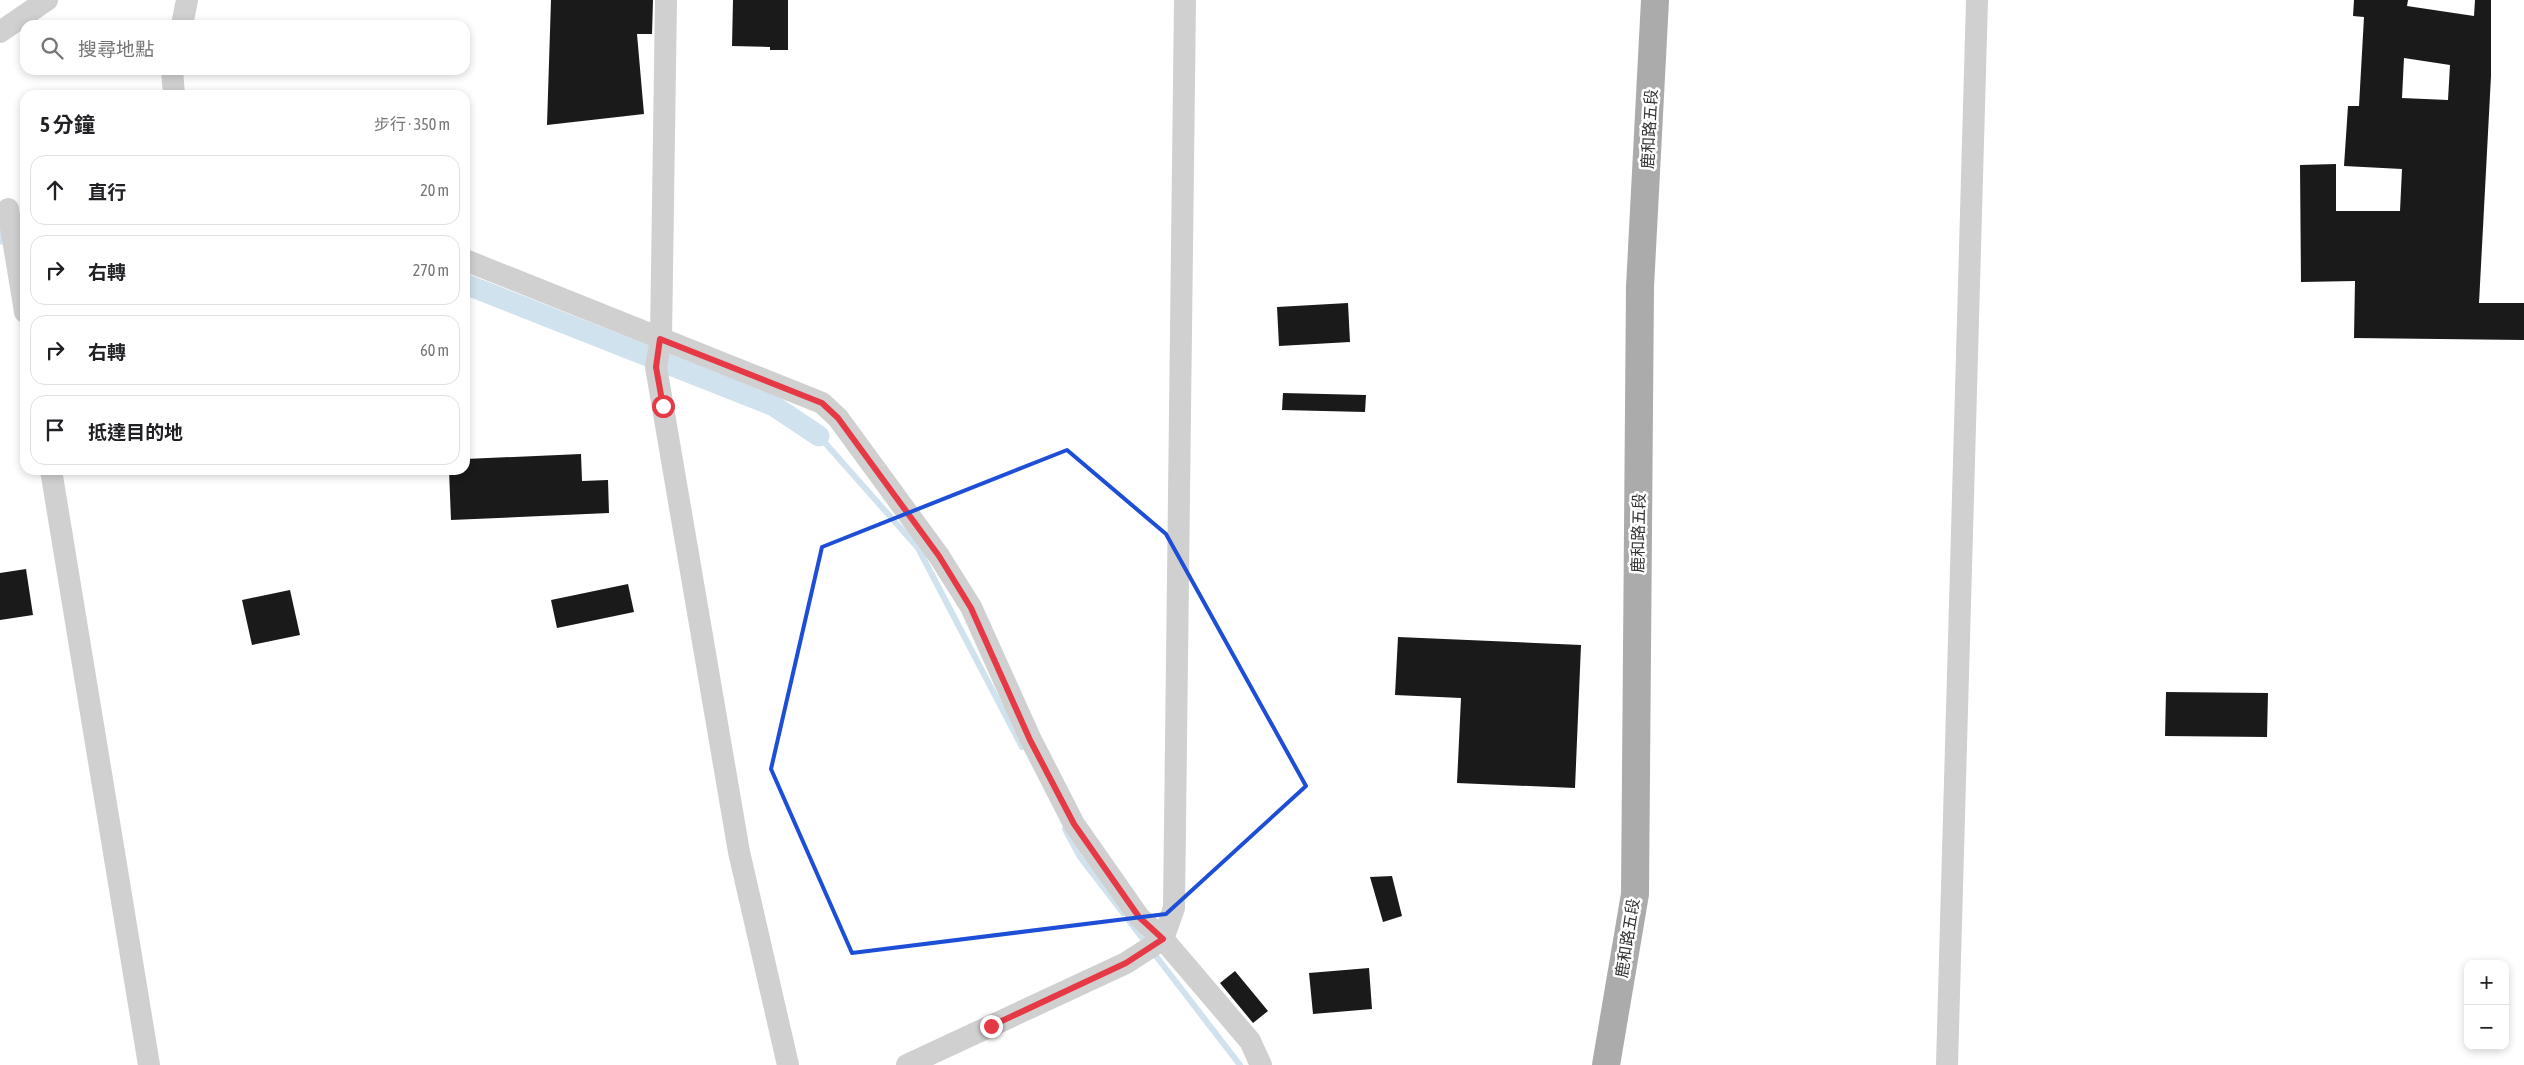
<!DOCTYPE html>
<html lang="zh-TW">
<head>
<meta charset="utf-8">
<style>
	body { margin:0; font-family:"Asap Condensed","Noto Sans TC",sans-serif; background:#f2f2f2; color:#202124 }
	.controls { position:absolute; right:15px; bottom:15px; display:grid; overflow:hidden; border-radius:10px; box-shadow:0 2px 8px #0003 }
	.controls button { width:45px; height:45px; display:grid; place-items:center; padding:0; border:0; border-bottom:1px solid #e0e0e0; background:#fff; color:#202124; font:25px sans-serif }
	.stop { position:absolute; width:15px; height:15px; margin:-11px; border:4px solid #e63946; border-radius:50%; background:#fff }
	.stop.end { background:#e63946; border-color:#fff; box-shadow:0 1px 5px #0008 }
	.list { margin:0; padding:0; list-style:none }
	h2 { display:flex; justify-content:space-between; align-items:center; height:65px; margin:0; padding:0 20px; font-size:21px }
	h2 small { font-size:16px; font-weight:400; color:#757577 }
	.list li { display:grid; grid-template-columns:32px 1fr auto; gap:15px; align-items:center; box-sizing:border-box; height:70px; margin:0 10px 10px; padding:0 10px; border:1px solid #e0e0e0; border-radius:15px }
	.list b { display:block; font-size:19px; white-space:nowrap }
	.list em { font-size:16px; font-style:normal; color:#757577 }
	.icon { flex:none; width:28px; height:28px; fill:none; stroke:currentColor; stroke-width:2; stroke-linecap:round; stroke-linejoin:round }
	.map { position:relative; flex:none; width:2524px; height:1065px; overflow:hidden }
	.search { position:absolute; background:#fff; box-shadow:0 2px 8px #0003; left:20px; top:20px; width:450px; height:55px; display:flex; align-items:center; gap:12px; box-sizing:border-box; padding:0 18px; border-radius:15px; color:#757577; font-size:19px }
	.panel { position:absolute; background:#fff; box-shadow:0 2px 8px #0003; left:20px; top:90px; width:450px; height:385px; border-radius:15px }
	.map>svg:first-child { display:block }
</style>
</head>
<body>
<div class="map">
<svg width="2524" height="1065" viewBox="0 0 2524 1065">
	<rect width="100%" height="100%" fill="#fff"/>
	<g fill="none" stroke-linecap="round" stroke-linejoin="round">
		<path stroke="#cfe2ee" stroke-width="6" d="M819,436L918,548L1022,747
			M1065,829L1080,857L1123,913
			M1129,921L1240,1065"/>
		<path stroke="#cfe2ee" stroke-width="21" d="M0,234L25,226
			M465,284L774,406L819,436"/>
	</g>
	<path fill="#1a1a1a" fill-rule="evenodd" d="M551,0H653L652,34H637L644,114L547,125Z
		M733,0H788V50H770V47L732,46Z
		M2354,0H2408L2407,6L2474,16L2475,0H2491V76L2479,303H2524V340L2354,338L2355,281L2301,282L2300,165L2336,164V211H2400L2402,169L2344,166L2348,106H2359L2364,17L2353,16ZM2404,58L2450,65L2448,100L2402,98Z
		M1348,303L1350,342L1279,346L1277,307Z
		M1283,393L1366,395L1365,412L1282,410Z
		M581,454L582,481L608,480L609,513L451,520L449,470H465V459Z
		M26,569L33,615L0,620V573Z
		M628,584L634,612L557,628L551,600Z
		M290,590L300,635L252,645L242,600Z
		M1398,637L1581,645L1575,788L1457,783L1461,698L1395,695Z
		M2166,692L2268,693L2267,737L2165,736Z
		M1392,876L1402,916L1383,922L1370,877Z
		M1369,968L1372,1009L1313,1014L1309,973Z
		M1235,971L1268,1011L1253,1023L1220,983Z"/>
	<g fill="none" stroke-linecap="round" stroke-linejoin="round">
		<path stroke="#d0d0d0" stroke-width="22" d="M666,0L661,339L656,367L739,852L788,1065
			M182,25L187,0
			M0,32L47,0
			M172,70L174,95
			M8,209L25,312
			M465,260L822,403L838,418L939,556L971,607L1031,740L1074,824L1139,917L1163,939L1250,1041L1261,1065
			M51,470L149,1065
			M907,1065L1126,963L1163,939L1174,908L1185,0
			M1947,1065L1977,0"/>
		<path stroke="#ababab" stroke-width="28" d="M1606,1065L1635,894L1640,287L1655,0"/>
	</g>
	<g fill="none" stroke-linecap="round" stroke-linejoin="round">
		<path stroke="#e63946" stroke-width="6" d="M663,406L656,367L660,339L822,403L838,418L939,556L971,608L1030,740L1074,824L1139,917L1163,939L1126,963L991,1026"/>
	</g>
	<path fill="none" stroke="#1d4ed8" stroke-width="4" stroke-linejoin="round" d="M1067,450L1166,534L1306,786L1166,914L852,953L771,769L822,547Z"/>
	<g text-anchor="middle" stroke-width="5" stroke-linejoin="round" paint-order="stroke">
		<g font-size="16" fill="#333" stroke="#fff">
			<text transform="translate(1649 129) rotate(-87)" y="6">鹿和路五段</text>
			<text transform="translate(1638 533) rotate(-89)" y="6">鹿和路五段</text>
			<text transform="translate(1627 938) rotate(-81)" y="6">鹿和路五段</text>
		</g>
	</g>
</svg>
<div class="controls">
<button>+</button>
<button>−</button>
</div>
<div class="stop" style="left:663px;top:406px"></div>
<div class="stop end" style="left:991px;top:1026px"></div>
<div class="search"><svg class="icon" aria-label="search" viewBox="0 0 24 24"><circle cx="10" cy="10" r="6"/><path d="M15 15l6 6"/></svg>搜尋地點</div>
<section class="panel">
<h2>5 分鐘<small>步行 · 350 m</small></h2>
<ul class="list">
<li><svg class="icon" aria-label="ahead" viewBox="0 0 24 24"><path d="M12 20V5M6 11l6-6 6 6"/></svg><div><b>直行</b></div><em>20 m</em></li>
<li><svg class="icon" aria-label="right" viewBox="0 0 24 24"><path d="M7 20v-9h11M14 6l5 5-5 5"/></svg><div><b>右轉</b></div><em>270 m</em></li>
<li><svg class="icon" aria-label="right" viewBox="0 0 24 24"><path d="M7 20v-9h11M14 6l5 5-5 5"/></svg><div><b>右轉</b></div><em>60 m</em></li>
<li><svg class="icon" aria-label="arrive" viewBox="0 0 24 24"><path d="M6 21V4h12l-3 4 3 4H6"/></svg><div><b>抵達目的地</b></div></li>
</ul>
</section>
</div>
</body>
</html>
